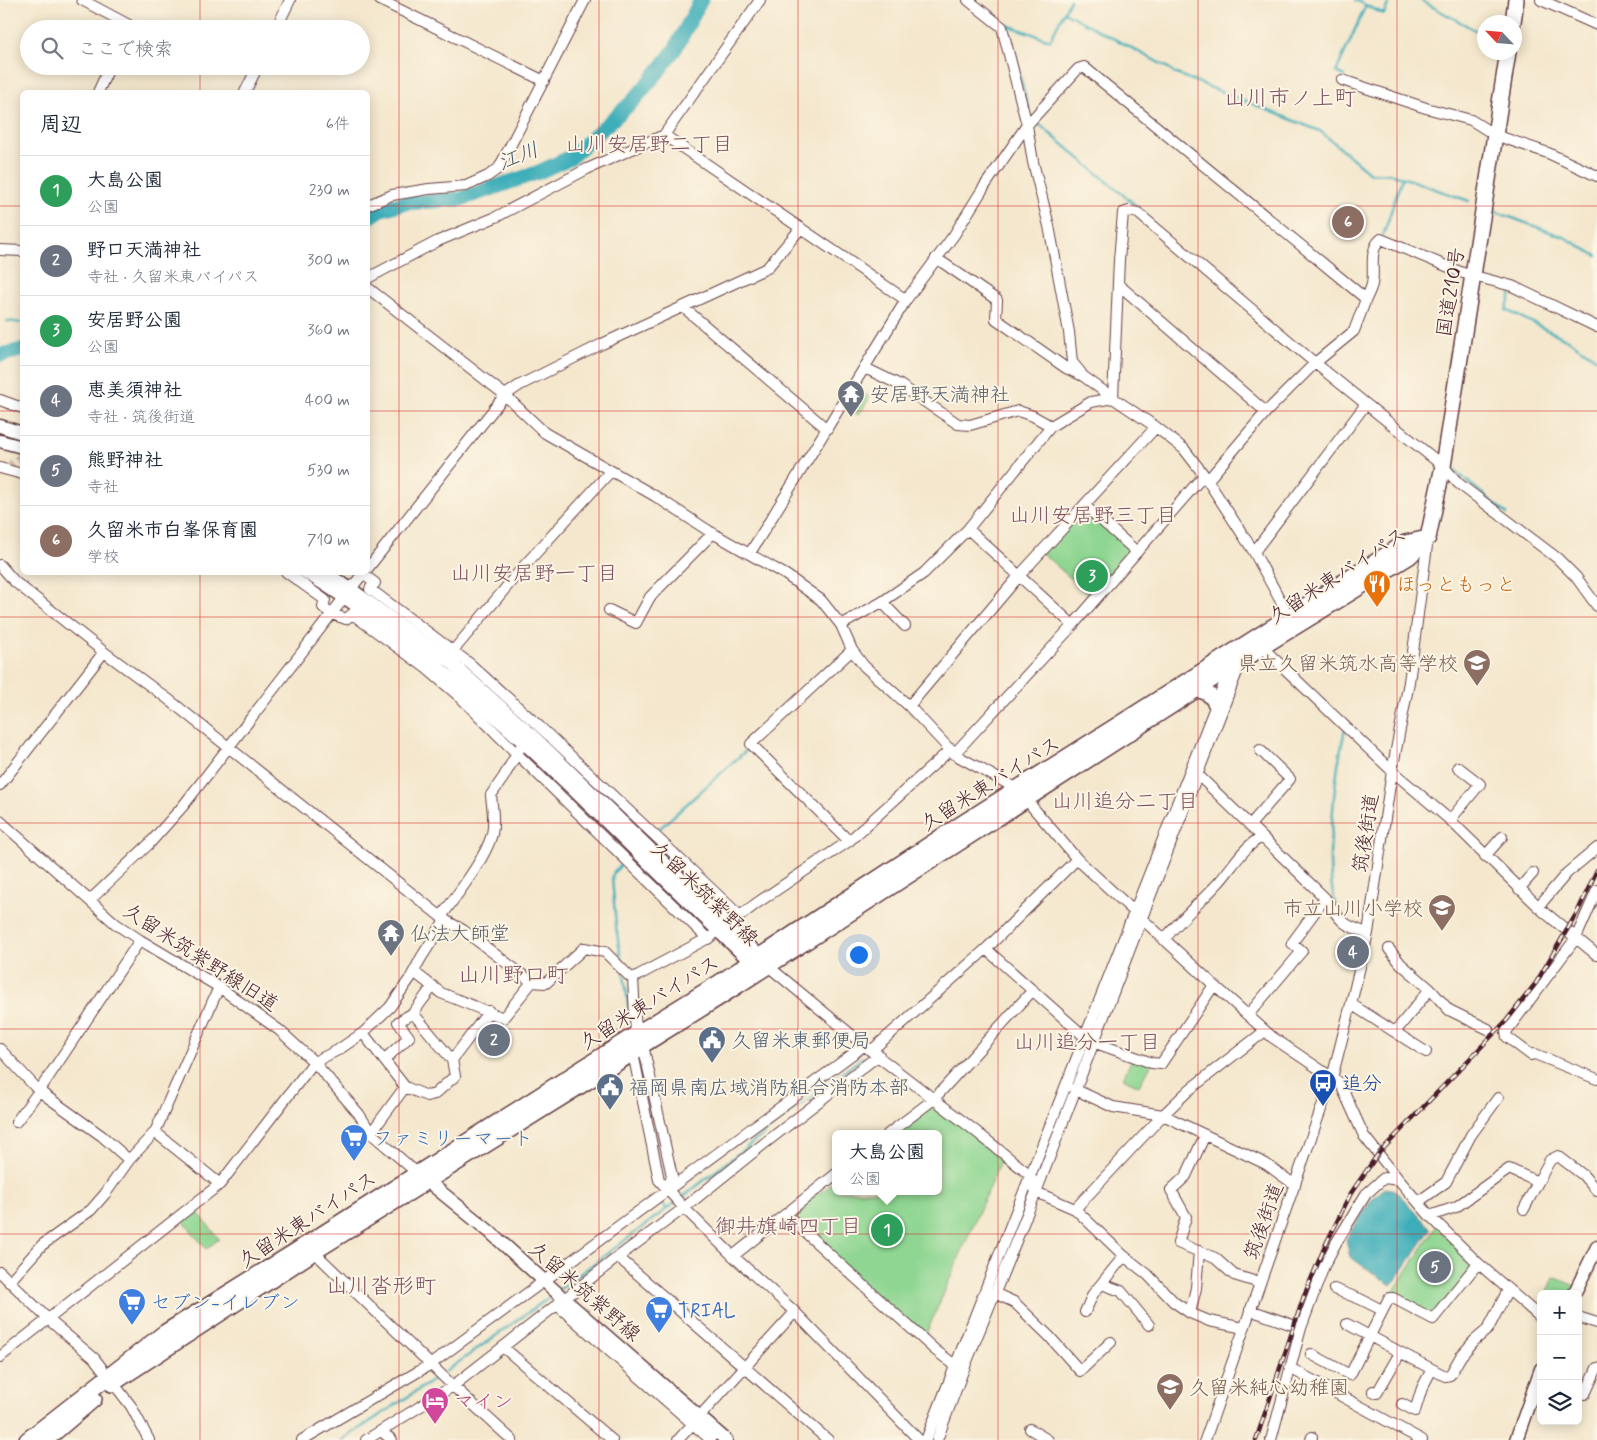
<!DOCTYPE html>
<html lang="ja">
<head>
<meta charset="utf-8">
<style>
	body { margin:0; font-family:Mynerve,"Klee One",sans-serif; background:#f6f6f7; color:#1f2937 }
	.controls { position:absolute; right:15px; bottom:15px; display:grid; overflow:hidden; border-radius:8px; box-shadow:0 2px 12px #0003 }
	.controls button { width:45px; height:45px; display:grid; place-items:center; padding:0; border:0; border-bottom:1px solid #e0e1e3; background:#fff; color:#1f2937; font:25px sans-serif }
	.compass { position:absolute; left:1477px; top:15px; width:45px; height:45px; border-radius:50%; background:#fff; box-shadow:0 2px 12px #0003; rotate:296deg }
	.you { position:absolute; left:858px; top:954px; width:18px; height:18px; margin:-12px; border:4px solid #fff; border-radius:50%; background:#1a73e8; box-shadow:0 0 0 8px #1a73e833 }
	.badge { display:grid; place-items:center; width:32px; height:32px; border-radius:50%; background:#c8321e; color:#fff; font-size:16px; font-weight:700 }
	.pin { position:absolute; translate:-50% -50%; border:2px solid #fff; box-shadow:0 1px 5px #0006 }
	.popup { position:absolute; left:832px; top:1130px; width:110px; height:65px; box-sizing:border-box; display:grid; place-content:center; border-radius:8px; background:#fff; filter:drop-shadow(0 1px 4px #0005); font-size:16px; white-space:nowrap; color:#747a83 }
	.popup b { font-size:19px; color:#1f2937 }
	.popup::after { content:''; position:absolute; left:50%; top:100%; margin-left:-10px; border:10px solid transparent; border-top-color:#fff }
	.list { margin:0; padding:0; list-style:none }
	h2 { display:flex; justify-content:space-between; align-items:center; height:65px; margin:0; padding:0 20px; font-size:21px }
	h2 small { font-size:16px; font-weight:400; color:#747a83 }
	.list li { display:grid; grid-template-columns:32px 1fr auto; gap:15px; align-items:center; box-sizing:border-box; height:70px; padding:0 20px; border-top:1px solid #e0e1e3 }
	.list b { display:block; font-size:19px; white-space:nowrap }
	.list p { margin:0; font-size:16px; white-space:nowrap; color:#747a83 }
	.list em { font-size:16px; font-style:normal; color:#747a83 }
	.icon { flex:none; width:28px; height:28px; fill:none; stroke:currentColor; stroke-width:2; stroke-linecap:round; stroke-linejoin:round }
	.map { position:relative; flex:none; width:1597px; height:1440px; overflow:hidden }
	.search { position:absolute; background:#fff; box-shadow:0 2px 12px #0003; left:20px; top:20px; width:350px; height:55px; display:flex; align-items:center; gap:12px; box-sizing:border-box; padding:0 18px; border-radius:28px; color:#747a83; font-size:19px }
	.panel { position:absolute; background:#fff; box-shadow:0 2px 12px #0003; left:20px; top:90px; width:350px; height:485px; border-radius:8px }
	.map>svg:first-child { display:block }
</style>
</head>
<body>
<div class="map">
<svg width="1597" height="1440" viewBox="0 0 1597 1440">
	<rect width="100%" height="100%" fill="#fcf5e5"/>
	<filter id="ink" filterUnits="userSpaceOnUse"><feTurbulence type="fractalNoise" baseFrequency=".02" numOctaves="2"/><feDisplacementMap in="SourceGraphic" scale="10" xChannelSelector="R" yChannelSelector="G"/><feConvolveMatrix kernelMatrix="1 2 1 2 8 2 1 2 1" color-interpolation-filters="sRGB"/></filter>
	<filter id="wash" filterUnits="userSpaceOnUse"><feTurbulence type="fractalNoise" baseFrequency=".0096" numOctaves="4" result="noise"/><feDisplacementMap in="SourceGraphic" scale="20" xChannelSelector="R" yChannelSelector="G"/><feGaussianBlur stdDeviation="1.12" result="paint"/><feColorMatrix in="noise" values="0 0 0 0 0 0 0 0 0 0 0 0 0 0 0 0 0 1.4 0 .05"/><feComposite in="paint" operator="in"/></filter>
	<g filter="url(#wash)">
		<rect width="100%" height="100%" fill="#f4e7cd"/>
		<path fill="#8ed691" stroke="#6c7a5e" d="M853,388L870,397L859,415L841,406Z
			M1084,505L1137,552L1095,600L1041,552Z
			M1133,1057L1152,1063L1139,1086L1123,1078Z
			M934,1099L1004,1153L924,1339L786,1215L799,1202L823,1191L836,1180V1191H938V1134H892Z
			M194,1207L219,1239L206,1249L181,1218Z
			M1438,1224L1478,1263L1433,1319L1393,1298V1292Z
			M1554,1277L1577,1287L1574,1294H1552L1548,1292Z"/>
		<path fill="#3eaeb9" stroke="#446672" d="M1385,1188L1395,1190L1431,1229L1396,1280L1391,1285L1350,1257L1346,1239L1373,1198Z"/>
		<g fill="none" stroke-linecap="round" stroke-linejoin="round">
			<path stroke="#3eaeb9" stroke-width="2.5" d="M1355,0L1384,14L1390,0
				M1420,0L1484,35
				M1064,12L1167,67L1174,73L1320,131L1370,173L1393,174L1469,201
				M1345,76L1336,72L1366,5
				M1031,118L1007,25L1050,40L1070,0
				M1035,121L1140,209
				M1488,209L1564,237L1597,256
				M1383,236L1402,178
				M1512,292L1506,310L1568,340L1597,359
				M7,321L22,323
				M1450,467L1507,514
				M659,829L750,747
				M1336,907C1327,874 1330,843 1333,810C1335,782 1339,756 1345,729
				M622,965L616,927L612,877L614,872L622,864
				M624,975L630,1017
				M662,1197V1203L667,1209
				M680,1199L863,1057
				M560,1289L676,1202
				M445,1372L554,1294
				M342,1440L438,1377"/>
			<path stroke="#3eaeb9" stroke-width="15" d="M368,218L382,209L404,203L461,199L539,172L571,157L633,101L657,73L675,49L701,0
				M0,355L22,350"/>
		</g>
	</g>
	<g filter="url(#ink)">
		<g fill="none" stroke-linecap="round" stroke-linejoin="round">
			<path stroke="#d2bfad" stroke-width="10" stroke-dasharray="10 5" stroke-linecap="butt" d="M6,470L22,457"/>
			<defs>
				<path id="minor" d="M82,0L129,25L127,29
					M380,0L544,81
					M968,0L1002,27L1027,125L1033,162L1049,226L1069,332L1072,362L1081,373
					M1541,0L1597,25
					M276,29L290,0
					M1342,80L1426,108L1471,120L1495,135L1548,153L1597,176
					M98,92L110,66
					M245,92L258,66
					M664,135L906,300
					M368,205L392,195L429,189L466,186L488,176L499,168L585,0
					M0,250L22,251
					M936,258L997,300L996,319L1066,368L1083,376L1113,398L1156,427L1184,449L1204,475L1254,552L1292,622
					M368,278L438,241L496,217L587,169L664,135L760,0
					M1119,285L1266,412
					M368,288L505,395L545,433L655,496L709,531L786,575L821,600L841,625L852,650L864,666L909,706L954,754L1017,789L1077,859L1214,985L1272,1037L1340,1083L1364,1136L1399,1180L1430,1216L1478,1263L1541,1318
					M1366,299C1368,295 1371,289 1372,284C1375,270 1368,250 1381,239L1463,273L1512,286L1597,327
					M683,307L827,429
					M865,368L900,385L958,424L970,425L1018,411L1033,416L1051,426
					M1113,398L1119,260L1123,213L1129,211L1138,213L1315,363L1443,466L1458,483L1557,558L1576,577L1597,606
					M0,400L22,408
					M0,468L22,474
					M1084,505L1137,552
					M968,529L1073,625
					M1254,552L1366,404
					M750,553L906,300L954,235L984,187L1027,125L1078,69L1084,67L1366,299L1354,331L1315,363L1266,412L1208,480
					M0,565L15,582L104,652L168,699L445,920L463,930L532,982L546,983L584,948L605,952L629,976L633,978
					M368,568L505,395L520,385L602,344L767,268L801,228
					M286,572L325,600L323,607L332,614L346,619L352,614L426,668L461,698L516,753L708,939
					M360,572L375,583L370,589L469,663L540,727L740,916
					M882,602L905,626
					M609,610L636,623L650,597L713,533
					M841,625L882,602L924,573L968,529L1051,426L1091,402L1113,398
					M1262,647L1392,771L1450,820L1543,911L1597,955
					M453,651L524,566L610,472
					M909,706L1019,576L1156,427
					M954,754L1073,625L1204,475
					M1195,772L1325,898C1341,921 1340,924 1368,933
					M0,785L104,652
					M1450,820L1480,784L1458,767
					M0,821L116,924L140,940L219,987L279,1030L314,1062L359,1114L371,1133L417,1173
					M1250,825L1290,779L1260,750
					M849,841L751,744L852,650
					M1485,856L1502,837
					M1519,889L1533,873
					M1597,890L1576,938L1506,1032L1507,1037L1531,1055L1535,1054L1597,1079
					M90,900L150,843L183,806L364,572
					M1538,907L1567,873L1597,848
					M441,917C456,896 486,858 492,834C495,822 492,807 491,795L503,778L520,748
					M736,919L757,903L849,841L951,749
					M1164,940C1181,918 1202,901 1220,881C1233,866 1245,845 1262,837
					M986,949L1085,1037L1093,1042L1152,1063L1161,1064L1214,985
					M1389,949L1401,964L1430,989
					M768,966L871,1051L974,1130L1030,1175L1036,1192L1075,1209L1124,1256L1147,1274L1174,1302L1190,1313L1209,1321L1244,1328
					M414,972L441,993L503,1018L532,982
					M633,978L636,1034L633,1053L659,1180L684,1208L733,1256L795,1312L919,1440
					M633,978L712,936
					M1351,1004L1426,1052
					M413,1013L433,986
					M1248,1015L1302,951L1292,943L1325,898
					M1395,1032L1430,989L1449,1010L1488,1029
					M363,1033L405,1087L427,1096L435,1094L455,1076L452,1060L413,1013L398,1022L409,1037L384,1060
					M643,1045L672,1176L668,1189
					M0,1049L39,1091L102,1136L129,1160
					M871,1051L986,949L1077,859
					M452,1060L489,1011
					M1074,1089L1113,1107L1163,1115L1266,1164L1295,1185
					M16,1122L39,1091L140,940
					M155,1132L220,1184
					M371,1133L405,1087
					M888,1134L934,1099L1033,990
					M1205,1135L1186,1176L1171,1190L1186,1217L1178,1243L1215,1258L1234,1275L1260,1283
					M1418,1202L1446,1182L1471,1135L1498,1098
					M1075,1209L1163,1115L1189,1090L1265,1031
					M1524,1209L1538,1182
					M786,1215L935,1350L956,1366
					M1430,1216L1456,1207L1509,1169L1538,1182L1550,1160L1558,1156L1583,1175L1597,1191
					M314,1252L453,1386L512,1440
					M733,1256L836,1174
					M618,1257L828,1440
					M0,1272L49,1320L94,1358L131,1406L149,1440
					M9,1282L42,1245L91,1210L105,1194L129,1160L155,1132L219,987
					M1102,1284L1121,1291L1149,1325
					M1334,1289L1360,1299L1382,1310
					M994,1293L1014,1302L1049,1336L1080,1371L1111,1342
					M557,1305L711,1440
					M1250,1310L1301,1328
					M1085,1312L1093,1294L1124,1256
					M1190,1313L1196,1288L1199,1251
					M1578,1317L1597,1323
					M1347,1324L1445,1376L1450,1375L1461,1356L1474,1341L1488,1329L1508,1290
					M503,1347L612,1440
					M1311,1354L1350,1375L1389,1298H1393L1433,1319L1478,1263
					M0,1357L220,1184L314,1062L338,1050L363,1033L390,1007L411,977L421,958L445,920
					M1290,1368L1422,1440
					M1373,1391L1377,1393L1400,1353
					M1585,1394L1597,1368
					M1402,1404L1415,1411L1422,1388L1432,1369
					M1030,1429L1048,1440
					M381,1431L392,1440
					M302,1440L431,1364L865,1045
					M366,1440L453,1386L618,1257L684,1208L761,1146L879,1055
					M678,1440L795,1312
					M926,1440L1230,669
					M937,1440L963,1371L1036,1192L1237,672L1238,661
					M1205,1440L1332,1078L1351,1004L1368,933L1392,771L1409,682L1428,538
					M1271,1440L1301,1328L1324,1266L1336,1243L1366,1194L1384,1178L1399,1180
					M1311,1440L1312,1437"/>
				<path id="major" d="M0,426L22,433
					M0,441L22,447
					M305,572C473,674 608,829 751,962L758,964
					M324,572L351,589L452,663L533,736L729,925L765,962
					M420,1175L490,1232L564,1299L726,1440
					M1574,1294L1597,1247
					M1516,1440L1541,1369"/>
				<path id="highway" d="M1513,22L1516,0
					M1428,538L1443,466L1508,52
					M1196,690C1206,690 1211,695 1216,704
					M112,1384L314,1252L633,1053L643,1045L720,997L1230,668L1239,664L1262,647L1410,556L1428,538
					M27,1440L164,1333L294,1252L636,1034L717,984L950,831L1405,543L1428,538
					M46,1440L94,1399"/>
			</defs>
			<use href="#minor" stroke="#643d43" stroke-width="12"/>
			<use href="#major" stroke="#643d43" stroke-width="15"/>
			<use href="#highway" stroke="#643d43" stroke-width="18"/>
			<use href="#minor" stroke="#fff" stroke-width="10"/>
			<use href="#major" stroke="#fff" stroke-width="12"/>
			<use href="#highway" stroke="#fff" stroke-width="15"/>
			<defs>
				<path id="rail" d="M1256,1440L1304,1296L1326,1244L1351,1193L1378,1154L1507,1020L1536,983L1578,911L1597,870"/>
			</defs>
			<use href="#rail" stroke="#4a1f2b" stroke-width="4.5"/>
			<use href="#rail" stroke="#fcf5e5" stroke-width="2.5" stroke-dasharray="8" stroke-linecap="butt"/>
		</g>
	</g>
	<path fill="none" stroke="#d62828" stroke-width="1" stroke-opacity="0.55" d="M200,0V29M399,0V1440M599,0V1440M798,0V1440M998,0V1440M1198,0V1440M1397,0V1440M200,66V92M0,206H22M368,206H1597M0,411H22M368,411H1597M200,572V1440M0,617H1597M0,823H1597M0,1029H1597M0,1234H1597"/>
	<defs>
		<symbol id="temple-pin" viewBox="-11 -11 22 30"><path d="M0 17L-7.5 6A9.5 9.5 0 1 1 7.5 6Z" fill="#6b7280" stroke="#fcf5e5"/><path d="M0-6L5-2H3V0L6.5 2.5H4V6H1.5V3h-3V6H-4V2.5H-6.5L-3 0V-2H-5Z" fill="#fff"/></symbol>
		<symbol id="restaurant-pin" viewBox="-11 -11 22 30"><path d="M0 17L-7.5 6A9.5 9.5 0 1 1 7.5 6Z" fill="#e8710a" stroke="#fcf5e5"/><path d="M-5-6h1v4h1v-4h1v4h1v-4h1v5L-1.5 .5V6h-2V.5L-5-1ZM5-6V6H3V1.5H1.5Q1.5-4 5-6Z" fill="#fff"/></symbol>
		<symbol id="school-pin" viewBox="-11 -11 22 30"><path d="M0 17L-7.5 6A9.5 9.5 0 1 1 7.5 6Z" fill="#8d6e63" stroke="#fcf5e5"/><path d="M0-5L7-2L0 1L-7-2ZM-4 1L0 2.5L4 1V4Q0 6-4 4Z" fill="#fff"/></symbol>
		<symbol id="civic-pin" viewBox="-11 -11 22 30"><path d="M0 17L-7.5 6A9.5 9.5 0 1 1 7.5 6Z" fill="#5c6f8a" stroke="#fcf5e5"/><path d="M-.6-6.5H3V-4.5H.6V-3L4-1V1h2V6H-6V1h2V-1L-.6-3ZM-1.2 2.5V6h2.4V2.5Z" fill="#fff"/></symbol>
		<symbol id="bus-pin" viewBox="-11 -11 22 30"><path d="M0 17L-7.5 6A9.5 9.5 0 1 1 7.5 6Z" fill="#1a4fb4" stroke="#fcf5e5"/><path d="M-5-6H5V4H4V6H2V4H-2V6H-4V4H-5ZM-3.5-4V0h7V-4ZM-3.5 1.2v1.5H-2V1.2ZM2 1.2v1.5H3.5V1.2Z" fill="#fff"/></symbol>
		<symbol id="supermarket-pin" viewBox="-11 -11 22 30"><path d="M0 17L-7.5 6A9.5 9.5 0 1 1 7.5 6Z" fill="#3f7fe0" stroke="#fcf5e5"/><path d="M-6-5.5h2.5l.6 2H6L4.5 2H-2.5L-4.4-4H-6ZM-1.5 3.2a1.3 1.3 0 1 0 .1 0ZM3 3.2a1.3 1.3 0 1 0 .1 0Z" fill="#fff"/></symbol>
		<symbol id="hotel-pin" viewBox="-11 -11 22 30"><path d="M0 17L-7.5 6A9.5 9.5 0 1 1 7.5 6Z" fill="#d1479c" stroke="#fcf5e5"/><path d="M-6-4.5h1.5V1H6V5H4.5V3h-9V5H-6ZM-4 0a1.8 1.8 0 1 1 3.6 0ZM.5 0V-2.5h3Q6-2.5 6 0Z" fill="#fff"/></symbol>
	</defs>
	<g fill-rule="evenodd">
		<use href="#temple-pin" x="835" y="378" width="32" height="43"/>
		<use href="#restaurant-pin" x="1361" y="568" width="32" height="43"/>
		<use href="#school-pin" x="1461" y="647" width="32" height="43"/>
		<use href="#school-pin" x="1426" y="892" width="32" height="43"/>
		<use href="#temple-pin" x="375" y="917" width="32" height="43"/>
		<use href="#civic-pin" x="696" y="1024" width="32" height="43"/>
		<use href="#bus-pin" x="1307" y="1067" width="32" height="43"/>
		<use href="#civic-pin" x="594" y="1071" width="32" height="43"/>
		<use href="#supermarket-pin" x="338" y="1122" width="32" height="43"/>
		<use href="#supermarket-pin" x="116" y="1286" width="32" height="43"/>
		<use href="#supermarket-pin" x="643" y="1294" width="32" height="43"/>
		<use href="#school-pin" x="1154" y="1371" width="32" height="43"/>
		<use href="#hotel-pin" x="419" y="1385" width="32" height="43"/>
	</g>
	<g text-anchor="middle" stroke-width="4" stroke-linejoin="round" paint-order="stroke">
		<g font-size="20" fill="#4a1f2b" stroke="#fcf5e5">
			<text transform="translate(1450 292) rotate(-81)" y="7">国道210号</text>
			<text transform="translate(1337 575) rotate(-33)" y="7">久留米東バイパス</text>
			<text transform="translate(990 783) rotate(-32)" y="7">久留米東バイパス</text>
			<text transform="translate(1365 833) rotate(-81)" y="7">筑後街道</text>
			<text transform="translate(705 893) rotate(44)" y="7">久留米筑紫野線</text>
			<text transform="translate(201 957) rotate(33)" y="7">久留米筑紫野線旧道</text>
			<text transform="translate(649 1002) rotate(-32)" y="7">久留米東バイパス</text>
			<text transform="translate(307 1219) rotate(-33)" y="7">久留米東バイパス</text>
			<text transform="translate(1263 1221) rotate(-70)" y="7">筑後街道</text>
			<text transform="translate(585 1291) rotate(41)" y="7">久留米筑紫野線</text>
		</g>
		<g font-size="20" fill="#5b616d" stroke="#fcf5e5" text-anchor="start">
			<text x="870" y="401">安居野天満神社</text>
			<text x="410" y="940">仏法大師堂</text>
		</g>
		<g font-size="20" fill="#c56008" stroke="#fcf5e5" text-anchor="start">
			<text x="1396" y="591">ほっともっと</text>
		</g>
		<g font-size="20" fill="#785e54" stroke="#fcf5e5" text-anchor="end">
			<text x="1458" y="670">県立久留米筑水高等学校</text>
			<text x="1423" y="915">市立山川小学校</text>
			<text x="1189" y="1394" text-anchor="start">久留米純心幼稚園</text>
		</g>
		<g font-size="20" fill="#4e5e75" stroke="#fcf5e5" text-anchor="start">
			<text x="731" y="1047">久留米東郵便局</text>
			<text x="629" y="1094">福岡県南広域消防組合消防本部</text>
		</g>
		<g font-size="20" fill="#164399" stroke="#fcf5e5" text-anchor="start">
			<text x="1342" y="1090">追分</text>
		</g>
		<g font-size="20" fill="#366cbe" stroke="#fcf5e5" text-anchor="start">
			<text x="373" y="1145">ファミリーマート</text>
			<text x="151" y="1309">セブン-イレブン</text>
			<text x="678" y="1317">TRIAL</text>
		</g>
		<g font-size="20" fill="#b23c85" stroke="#fcf5e5" text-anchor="start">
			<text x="454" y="1408">マイン</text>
		</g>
		<g font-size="21" fill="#7e5263" stroke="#fcf5e5">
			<text x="649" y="151">山川安居野二丁目</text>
			<text x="1093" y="522">山川安居野三丁目</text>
			<text x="534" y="580">山川安居野一丁目</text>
			<text x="1125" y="808">山川追分二丁目</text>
			<text x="1087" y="1049">山川追分一丁目</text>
			<text x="788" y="1233">御井旗崎四丁目</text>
		</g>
		<g font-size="21" font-style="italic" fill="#455864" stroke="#fcf5e5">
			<text transform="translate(518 156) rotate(-21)" y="7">江川</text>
		</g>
		<g font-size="22" fill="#7e5263" stroke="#fcf5e5">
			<text x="1290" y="105">山川市ノ上町</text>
			<text x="513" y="982">山川野口町</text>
			<text x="381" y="1293">山川沓形町</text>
		</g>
	</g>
</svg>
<div class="controls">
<button>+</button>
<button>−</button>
<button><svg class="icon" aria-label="layers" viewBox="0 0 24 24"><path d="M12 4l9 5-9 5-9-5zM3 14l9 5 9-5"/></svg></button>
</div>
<svg class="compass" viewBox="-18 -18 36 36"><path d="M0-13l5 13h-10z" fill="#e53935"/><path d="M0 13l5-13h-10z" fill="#747a83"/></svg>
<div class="you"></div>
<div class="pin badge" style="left:887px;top:1230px;background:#2e9e5b">1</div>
<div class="popup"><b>大島公園</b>公園</div>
<div class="pin badge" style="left:494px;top:1040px;background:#6b7280">2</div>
<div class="pin badge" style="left:1092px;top:576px;background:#2e9e5b">3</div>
<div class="pin badge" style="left:1353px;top:952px;background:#6b7280">4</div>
<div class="pin badge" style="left:1435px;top:1267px;background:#6b7280">5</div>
<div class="pin badge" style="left:1348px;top:222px;background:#8d6e63">6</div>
<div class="search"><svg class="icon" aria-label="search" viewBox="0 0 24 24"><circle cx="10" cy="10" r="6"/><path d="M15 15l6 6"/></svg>ここで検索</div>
<section class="panel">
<h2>周辺<small>6件</small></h2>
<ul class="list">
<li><span class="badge" style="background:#2e9e5b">1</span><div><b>大島公園</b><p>公園</p></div><em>230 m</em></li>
<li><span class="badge" style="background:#6b7280">2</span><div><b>野口天満神社</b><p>寺社 · 久留米東バイパス</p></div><em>300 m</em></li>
<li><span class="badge" style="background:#2e9e5b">3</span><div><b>安居野公園</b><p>公園</p></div><em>360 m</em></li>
<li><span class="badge" style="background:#6b7280">4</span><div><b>恵美須神社</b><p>寺社 · 筑後街道</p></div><em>400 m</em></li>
<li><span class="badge" style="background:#6b7280">5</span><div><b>熊野神社</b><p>寺社</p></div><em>530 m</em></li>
<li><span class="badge" style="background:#8d6e63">6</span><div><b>久留米市白峯保育園</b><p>学校</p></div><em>710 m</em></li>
</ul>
</section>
</div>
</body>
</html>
